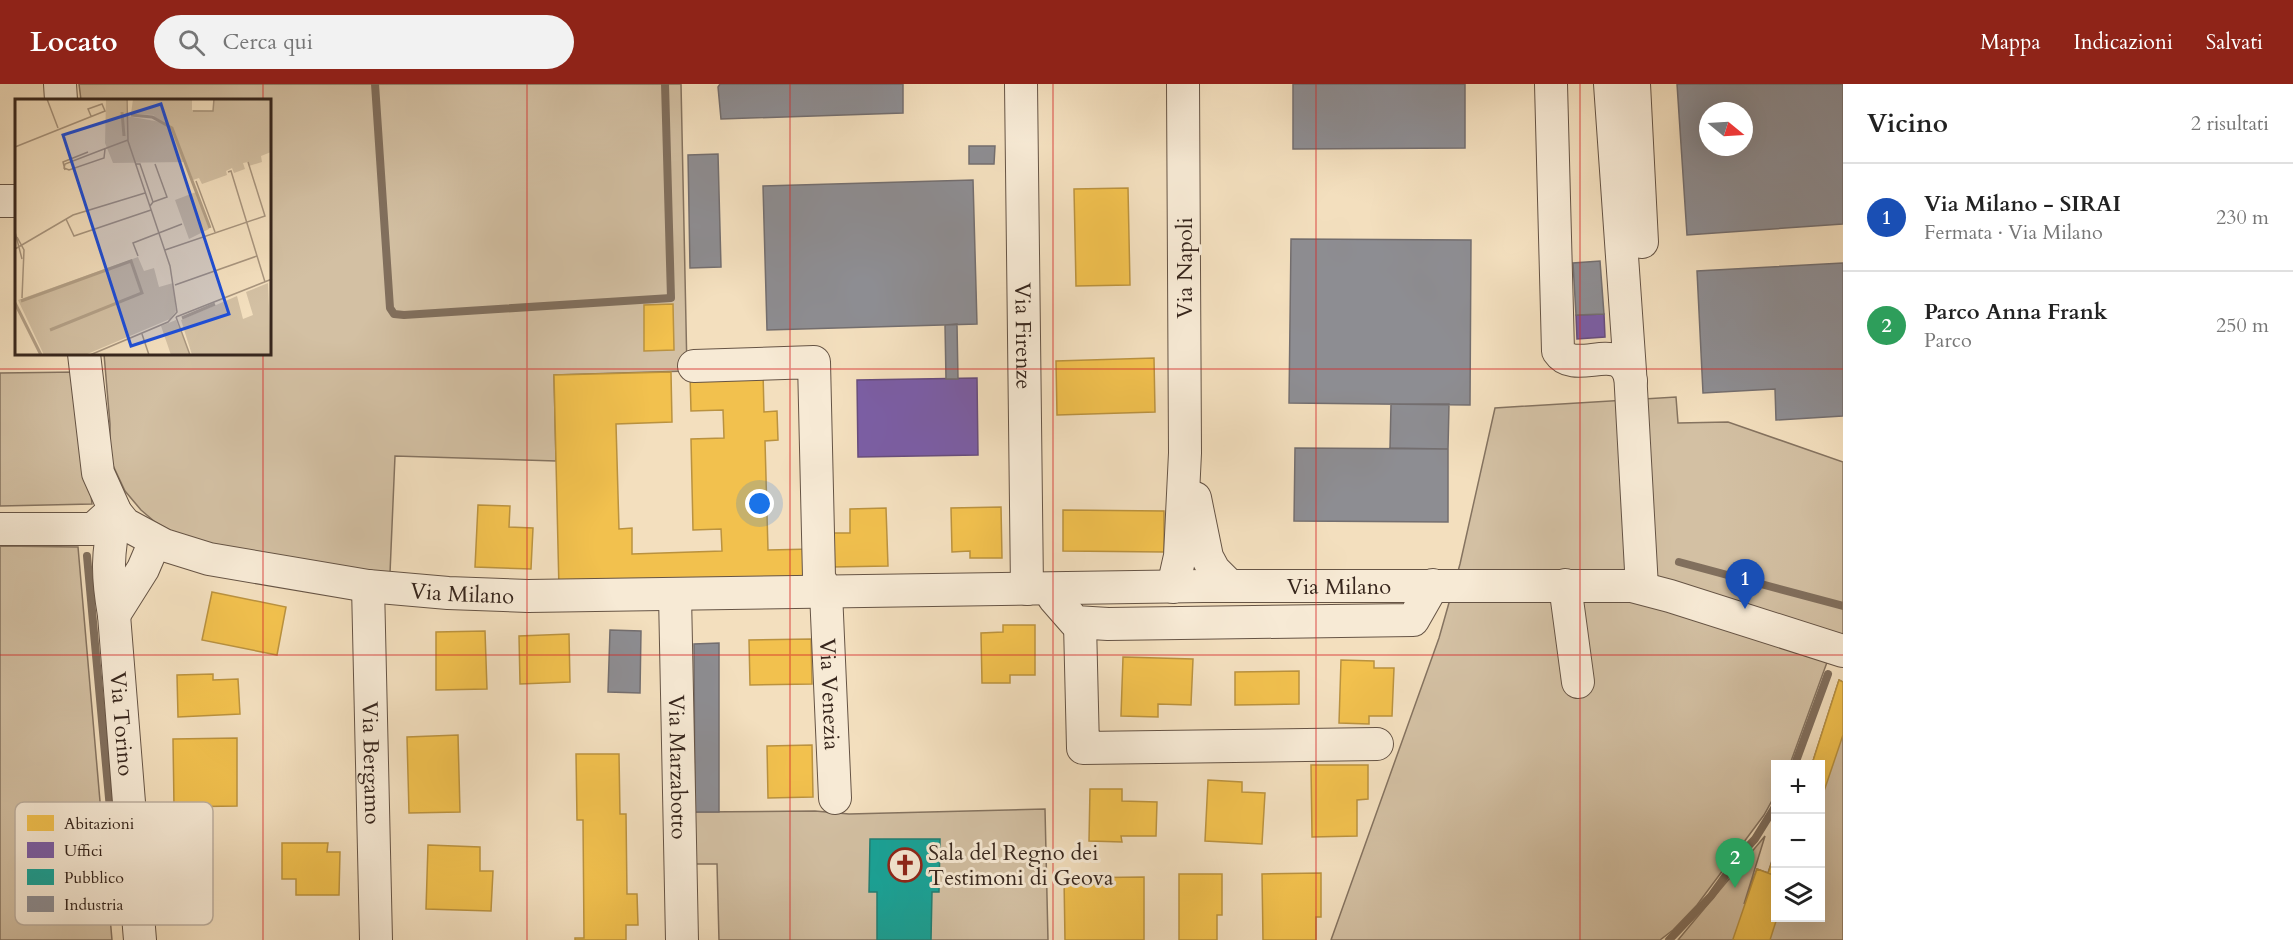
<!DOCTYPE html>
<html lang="it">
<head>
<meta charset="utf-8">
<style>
	body { margin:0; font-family:Cardo,serif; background:#f2f2f2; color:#222 }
	.controls { position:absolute; right:18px; bottom:18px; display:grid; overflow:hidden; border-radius:0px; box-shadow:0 6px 24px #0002 }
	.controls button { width:54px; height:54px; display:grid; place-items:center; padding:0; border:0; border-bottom:2px solid #e0e0e0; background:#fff; color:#222; font:30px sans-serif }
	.compass { position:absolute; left:1699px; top:18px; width:54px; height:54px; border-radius:50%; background:#fff; box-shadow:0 6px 24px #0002; rotate:108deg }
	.you { position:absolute; left:760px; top:420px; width:21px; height:21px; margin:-15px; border:4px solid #fff; border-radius:50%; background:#1a73e8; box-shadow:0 0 0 9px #1a73e833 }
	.badge { display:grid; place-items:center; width:39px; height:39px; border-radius:50%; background:#8f2418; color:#fff; font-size:20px; font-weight:700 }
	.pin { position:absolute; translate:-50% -50px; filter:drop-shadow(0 2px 3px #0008) }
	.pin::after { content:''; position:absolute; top:32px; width:21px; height:18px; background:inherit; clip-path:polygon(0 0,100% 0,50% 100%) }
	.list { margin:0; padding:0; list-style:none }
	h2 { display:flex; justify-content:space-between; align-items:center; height:78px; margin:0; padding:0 24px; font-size:26px }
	h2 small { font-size:20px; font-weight:400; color:#767676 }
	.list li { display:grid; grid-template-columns:39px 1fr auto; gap:18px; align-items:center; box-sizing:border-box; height:108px; padding:0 24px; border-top:2px solid #e0e0e0 }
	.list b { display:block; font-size:22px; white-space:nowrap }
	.list p { margin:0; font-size:20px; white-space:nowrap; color:#767676 }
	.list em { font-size:20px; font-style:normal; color:#767676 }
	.icon { flex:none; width:33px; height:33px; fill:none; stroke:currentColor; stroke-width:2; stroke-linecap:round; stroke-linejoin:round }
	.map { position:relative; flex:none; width:1843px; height:856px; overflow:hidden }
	header { display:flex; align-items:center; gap:36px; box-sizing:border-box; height:84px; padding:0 30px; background:#8f2418; color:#fff }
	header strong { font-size:28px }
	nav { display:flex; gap:33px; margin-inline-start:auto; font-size:21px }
	.search { width:420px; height:54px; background:#f2f2f2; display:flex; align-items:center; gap:15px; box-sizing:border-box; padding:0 21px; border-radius:33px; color:#767676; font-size:22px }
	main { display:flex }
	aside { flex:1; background:#fff }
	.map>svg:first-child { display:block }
</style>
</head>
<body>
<header>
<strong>Locato</strong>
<div class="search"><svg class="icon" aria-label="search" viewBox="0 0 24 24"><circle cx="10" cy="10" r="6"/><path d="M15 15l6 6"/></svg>Cerca qui</div>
<nav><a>Mappa</a><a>Indicazioni</a><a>Salvati</a></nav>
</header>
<main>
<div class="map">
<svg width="1843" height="856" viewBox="0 0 1843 856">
	<rect width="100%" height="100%" fill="#f3dfbe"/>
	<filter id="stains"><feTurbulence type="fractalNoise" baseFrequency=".00333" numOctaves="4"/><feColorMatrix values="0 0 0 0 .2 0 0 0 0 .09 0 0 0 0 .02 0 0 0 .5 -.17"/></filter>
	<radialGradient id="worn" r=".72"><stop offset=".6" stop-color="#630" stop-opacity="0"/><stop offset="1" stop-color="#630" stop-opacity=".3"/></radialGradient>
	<path fill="#d3c0a3" stroke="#857360" stroke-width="1.5" d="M79,0H681L687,287L554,291L556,377L395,372L390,489L337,484L201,459L169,446L155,438L141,426L125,407L110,375V340L104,270H270V16H81Z
		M78,288L92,420L0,422V289Z
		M1676,313L1678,339L1728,338L1843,378V561L1834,559L1790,680H1776L1775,711L1764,731L1697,821L1673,846L1660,856H1331L1439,554L1460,480L1495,324Z
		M0,462L78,463L112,856H0Z
		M1839,596L1843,598V856H1678L1765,752L1744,820L1757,785L1768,789L1775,767L1776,834H1820V680H1812Z
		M1045,725L1048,856H719L717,780H695V728L815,727L849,730Z"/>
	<path fill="#f2c14e" stroke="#ba923f" stroke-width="1.5" d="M1128,104L1130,201L1076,202L1074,105Z
		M673,220L674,266L644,267V221Z
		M1154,274L1155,328L1057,331L1056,277Z
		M671,288L672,338L616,340L619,445L632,444V470L722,467L721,445L693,446L691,355L724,354L723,326L691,327L690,290L763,288L764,328L777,327L778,356L765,357L768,466L812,465V501L559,506L554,291Z
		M478,421L510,422L509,443L533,444L531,485L475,483Z
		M1001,423L1002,474H970V467L952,468L951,424Z
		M886,424L888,482L831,483L830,449H850V425Z
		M1063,426L1164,427V468L1063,467Z
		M212,508L286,523L277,571L202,556Z
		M1003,541H1035V591H1010V599H982L981,549L1003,548Z
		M485,547L487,605L436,606V548Z
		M569,550L570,598L520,600L519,552Z
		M811,555L812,600L750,601L749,556Z
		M1123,573L1193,575L1191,621L1158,620V633L1121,632Z
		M1341,576L1374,577V584H1394L1392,632H1369V640L1339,639Z
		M1299,587V620L1235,621V588Z
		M213,590V596L238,595L240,630L178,633L177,591Z
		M1839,596L1843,598V651L1820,719V680H1812Z
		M458,651L460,728L409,729L407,653Z
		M237,654V722L174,723L173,655Z
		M812,661L813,713L768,714L767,662Z
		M576,670H619L620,730H626L627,810H637L638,841H626V856H575V854H584L583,736H577Z
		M1311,681H1368V715L1357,716V752L1312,753Z
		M1208,696L1242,698V708L1265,709L1262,760L1205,757Z
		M1090,705H1122V717L1157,718L1156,752H1121L1122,758L1089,757Z
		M282,759H328L327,768H340L339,811H296V795H282Z
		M428,761L480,763V787H493L491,827L426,825Z
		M1776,767V792L1768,789Z
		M1757,785L1776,792V834H1777L1770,856H1735L1733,855Z
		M1321,789V833H1316V856H1263L1262,790Z
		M1179,790H1222V831H1217V856H1179Z
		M1144,793V856H1065L1064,794Z"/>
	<path fill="#7b5ea7" stroke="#674d7e" stroke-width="1.5" d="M1604,230L1605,253L1577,255L1576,231Z
		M977,294L978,371L858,373L857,296Z"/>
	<path fill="#17a398" stroke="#217e73" stroke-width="1.5" d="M870,755H940L939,808H932L931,856H877V808H869Z"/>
	<path fill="#8d8d92" stroke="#736e6f" stroke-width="1.5" fill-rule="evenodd" d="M720,0H903V29L721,35L718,3Z
		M1293,0H1465V64L1293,65Z
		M1677,0H1843V140L1687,151ZM1708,27H1744V63H1708Z
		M969,62H995L994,80H969Z
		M718,70L721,183L690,184L688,71Z
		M973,96L977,240L767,246L763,102Z
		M1291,155L1471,156L1470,321L1289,319Z
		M1600,177L1604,230L1576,231L1573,179Z
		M1843,179V332L1776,336L1775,305L1703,309L1697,187Z
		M957,240L958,295H946L945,241Z
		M1391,320H1449L1448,365L1390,364Z
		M1295,364L1448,365V438L1294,437Z
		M610,546L641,547L640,609L608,608Z
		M719,559V728H695L694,560Z"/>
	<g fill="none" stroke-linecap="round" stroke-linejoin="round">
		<path stroke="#816f5d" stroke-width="8" d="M375,0L390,224L394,230L404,231L671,214L665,0
			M87,472L114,769
			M1679,478L1843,522
			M1795,680L1828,590
			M1669,856L1711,812L1741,770L1755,755L1776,721"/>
		<defs>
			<g id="minor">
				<path d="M60,0L61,16"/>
				<path id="s1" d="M1021,0L1027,505"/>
				<path d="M1551,0L1558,267C1576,294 1622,252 1631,297"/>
				<path d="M1610,0L1630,287L1642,504"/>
				<path d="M1634,0L1642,158"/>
				<path d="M0,117H16"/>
				<path id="s2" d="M84,270L98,389L116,429L125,440L164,461L209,475L368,502L448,509L528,512L1203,502H1632L1670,512L1843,567"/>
				<path id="s3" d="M694,282L814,278L819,493L826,508L835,714"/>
				<path d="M1195,414L1207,473L1214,486L1230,502"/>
				<path id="s4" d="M116,429C107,470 107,491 114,531L140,856"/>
				<path d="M0,445H93L114,426"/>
				<path d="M1565,501L1578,598"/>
				<path id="s5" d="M368,502L376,856"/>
				<path d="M1173,503L1180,472L1185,369L1183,0"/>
				<path d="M1052,505L1054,514L1075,538L1108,540L1413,536L1433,501"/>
				<path id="s6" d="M675,511L682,856"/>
				<path d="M114,531L143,485L155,457"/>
				<path d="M1080,540L1083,664L1377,660"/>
			</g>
		</defs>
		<use href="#minor" stroke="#665445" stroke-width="34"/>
		<use href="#minor" stroke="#f7ead5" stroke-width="32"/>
	</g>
	<path fill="none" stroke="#d62828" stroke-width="1.5" stroke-opacity="0.55" d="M263,0V16M527,0V856M790,0V856M1053,0V856M1316,0V856M1580,0V856M263,270V856M0,285H1843M0,571H1843"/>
	<defs>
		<symbol id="church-ring" viewBox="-11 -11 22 22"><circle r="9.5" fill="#f7ead5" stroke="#8f2418" stroke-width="1.5"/><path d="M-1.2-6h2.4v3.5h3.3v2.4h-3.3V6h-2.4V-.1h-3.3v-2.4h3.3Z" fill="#8f2418"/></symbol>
	</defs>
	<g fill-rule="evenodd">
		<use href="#church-ring" x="886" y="762" width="38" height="38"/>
	</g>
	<g text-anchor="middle" stroke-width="6" stroke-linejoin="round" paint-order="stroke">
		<g font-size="22" fill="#37261d" stroke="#f7ead5">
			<text transform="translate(1184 184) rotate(-90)" y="8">Via Napoli</text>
			<text dy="8" stroke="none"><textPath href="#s1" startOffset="252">Via Firenze</textPath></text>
			<text dy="8" stroke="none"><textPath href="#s2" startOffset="1402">Via Milano</textPath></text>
			<text dy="8" stroke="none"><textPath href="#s2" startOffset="525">Via Milano</textPath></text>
			<text dy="8" stroke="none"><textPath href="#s3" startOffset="454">Via Venezia</textPath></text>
			<text dy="8" stroke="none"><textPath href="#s4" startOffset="212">Via Torino</textPath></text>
			<text dy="8" stroke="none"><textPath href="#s5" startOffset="177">Via Bergamo</textPath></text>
			<text dy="8" stroke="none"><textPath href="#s6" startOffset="172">Via Marzabotto</textPath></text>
		</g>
		<g font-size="22" fill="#37261d" stroke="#f7ead5" text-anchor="start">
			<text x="928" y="776">Sala del Regno dei<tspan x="928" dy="25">Testimoni di Geova</tspan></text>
		</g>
	</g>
	<g transform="translate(15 15)">
		<rect width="256" height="256" fill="#f3dfbe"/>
		<path d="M91,0H111L112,17L151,24L160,35L170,63L98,64L90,44ZM118,0H177V11L198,12L199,0H256V53L246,57L247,63L234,67L233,63L228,64L230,70L219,74L217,69L211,72L212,76L187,85L184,79L178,81L156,27L137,17L140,16L116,15ZM181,93L194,130L174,140L160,101ZM123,158L129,172L139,169L144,188L158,184L161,212L155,220L70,256H29L3,201ZM253,184L256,256H177L166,221L222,197L228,220L238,216L231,193ZM161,221L175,256H156L146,227Z" fill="#d3c0a3"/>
		<path fill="none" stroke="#b3a087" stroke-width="3" d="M107,13L109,37M116,16L137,18L157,29L195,129M6,202L116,162L127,194L35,231M0,204L26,256M167,219L200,205"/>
		<path fill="none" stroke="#a8957e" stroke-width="1.5" d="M32,0L43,29M178,12H198L199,0M0,48L90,12L87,5L73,10L76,17M90,50L89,59L54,71L49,69L50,65L89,50L113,41M120,65H125L138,103L135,107M50,71L48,63L73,53M213,73L216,72L250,183M181,82L200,133M138,103L152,98L140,65M51,120L59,137L136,111M0,133L7,160M2,138L9,151L7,199M0,150L58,116L130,94M150,151L250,117L233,63M123,157L118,144L167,125M160,186L242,157M161,218L257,180M161,218L175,256M127,235L134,256M75,256L153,223L162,213L155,167L113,42L112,0"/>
		<path fill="#1d4ed8" fill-opacity="0.15" stroke="#1d4ed8" stroke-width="3" d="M146,5L214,215L116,247L48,36Z"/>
		<rect width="256" height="256" fill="none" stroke="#37261d" stroke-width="3"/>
	</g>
	<rect x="15" y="718" width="198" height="123" rx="9" fill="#f7ead5" stroke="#bdaf9e" stroke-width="1.5"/>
	<rect x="27" y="731" width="27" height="16" fill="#f2c14e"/>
	<rect x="27" y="758" width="27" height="16" fill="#7b5ea7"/>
	<rect x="27" y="785" width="27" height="16" fill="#17a398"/>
	<rect x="27" y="812" width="27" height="16" fill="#8d8d92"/>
	<g font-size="16" fill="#37261d">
		<text x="64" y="745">Abitazioni</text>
		<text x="64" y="772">Uffici</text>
		<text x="64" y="799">Pubblico</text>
		<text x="64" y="826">Industria</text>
	</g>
	<rect width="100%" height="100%" filter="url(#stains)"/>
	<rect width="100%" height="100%" fill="url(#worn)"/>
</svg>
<div class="controls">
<button>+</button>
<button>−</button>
<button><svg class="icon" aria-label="layers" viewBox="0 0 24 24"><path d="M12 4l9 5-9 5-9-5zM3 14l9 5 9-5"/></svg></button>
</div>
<svg class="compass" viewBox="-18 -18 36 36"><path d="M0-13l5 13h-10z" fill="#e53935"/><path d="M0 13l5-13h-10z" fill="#767676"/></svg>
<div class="you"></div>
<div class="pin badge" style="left:1745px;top:525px;background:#1a4fb4">1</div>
<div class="pin badge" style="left:1735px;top:804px;background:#2e9e5b">2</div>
</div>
<aside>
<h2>Vicino<small>2 risultati</small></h2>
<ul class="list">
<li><span class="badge" style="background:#1a4fb4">1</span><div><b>Via Milano - SIRAI</b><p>Fermata · Via Milano</p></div><em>230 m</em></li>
<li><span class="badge" style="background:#2e9e5b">2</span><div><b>Parco Anna Frank</b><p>Parco</p></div><em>250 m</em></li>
</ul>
</aside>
</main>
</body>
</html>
